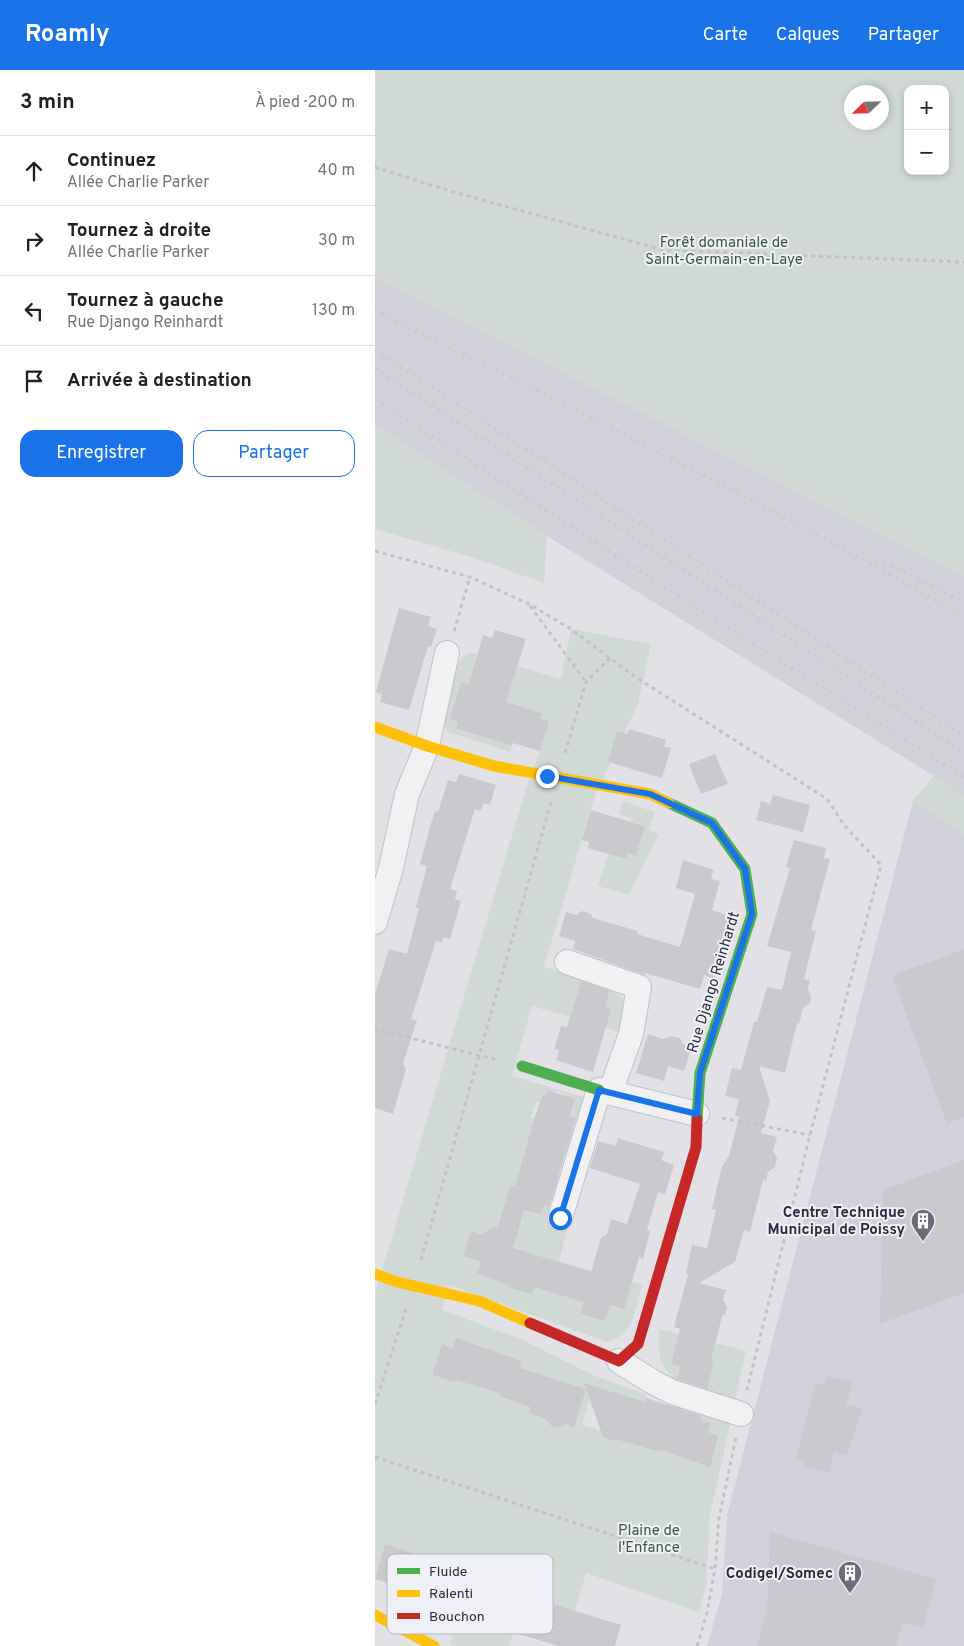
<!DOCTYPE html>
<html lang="fr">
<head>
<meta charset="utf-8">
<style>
	body { margin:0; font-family:Overpass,sans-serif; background:#f6f6f6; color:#202124 }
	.controls { position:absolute; right:15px; top:15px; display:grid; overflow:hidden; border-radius:10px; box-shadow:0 2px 8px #0003 }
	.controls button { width:45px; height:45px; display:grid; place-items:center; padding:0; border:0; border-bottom:1px solid #e0e0e0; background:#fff; color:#202124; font:25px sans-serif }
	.compass { position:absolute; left:469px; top:15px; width:45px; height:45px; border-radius:50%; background:#fff; box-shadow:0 2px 8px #0003; rotate:247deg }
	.stop { position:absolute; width:15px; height:15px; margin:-11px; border:4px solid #1a73e8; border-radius:50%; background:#fff }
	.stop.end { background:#1a73e8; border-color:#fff; box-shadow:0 1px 5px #0008 }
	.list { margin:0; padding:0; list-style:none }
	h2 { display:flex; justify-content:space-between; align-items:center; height:65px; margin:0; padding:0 20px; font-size:21px }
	h2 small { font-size:16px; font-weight:400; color:#757577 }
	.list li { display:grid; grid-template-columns:32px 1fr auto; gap:15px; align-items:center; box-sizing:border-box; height:70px; padding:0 20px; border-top:1px solid #e0e0e0 }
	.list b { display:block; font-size:19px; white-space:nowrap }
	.list p { margin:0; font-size:16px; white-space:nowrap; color:#757577 }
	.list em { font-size:16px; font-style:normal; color:#757577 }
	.actions { display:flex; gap:10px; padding:15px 20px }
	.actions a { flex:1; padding:11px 0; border:1px solid #1a73e8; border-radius:15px; text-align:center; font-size:18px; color:#1a73e8 }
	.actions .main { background:#1a73e8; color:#fff }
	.icon { flex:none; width:28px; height:28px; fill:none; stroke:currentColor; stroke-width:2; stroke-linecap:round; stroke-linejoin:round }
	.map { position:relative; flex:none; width:589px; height:1576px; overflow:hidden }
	header { display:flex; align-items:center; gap:30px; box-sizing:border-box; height:70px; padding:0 25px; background:#1a73e8; color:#fff }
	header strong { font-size:24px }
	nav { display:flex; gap:28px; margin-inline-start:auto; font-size:18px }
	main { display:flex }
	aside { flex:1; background:#fff }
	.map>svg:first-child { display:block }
</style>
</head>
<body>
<header>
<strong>Roamly</strong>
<nav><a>Carte</a><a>Calques</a><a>Partager</a></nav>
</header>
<main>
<aside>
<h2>3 min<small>À pied · 200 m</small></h2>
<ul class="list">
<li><svg class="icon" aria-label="ahead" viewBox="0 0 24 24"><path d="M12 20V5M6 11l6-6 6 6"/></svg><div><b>Continuez</b><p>Allée Charlie Parker</p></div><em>40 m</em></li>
<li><svg class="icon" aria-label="right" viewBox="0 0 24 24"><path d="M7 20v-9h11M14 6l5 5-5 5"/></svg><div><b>Tournez à droite</b><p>Allée Charlie Parker</p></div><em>30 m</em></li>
<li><svg class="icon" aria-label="left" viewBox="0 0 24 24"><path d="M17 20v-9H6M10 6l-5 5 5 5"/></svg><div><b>Tournez à gauche</b><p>Rue Django Reinhardt</p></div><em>130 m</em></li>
<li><svg class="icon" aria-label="arrive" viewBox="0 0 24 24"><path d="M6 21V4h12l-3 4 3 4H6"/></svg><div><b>Arrivée à destination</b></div></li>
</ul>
<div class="actions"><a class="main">Enregistrer</a><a>Partager</a></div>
</aside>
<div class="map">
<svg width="589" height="1576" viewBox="0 0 589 1576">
	<rect width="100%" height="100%" fill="#e2e2e6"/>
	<path fill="#d1d1d9" d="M0,207L589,506V1576H332L347,1524L352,1445L538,731L559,706L172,466L0,355Z"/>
	<path fill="#d0d9d3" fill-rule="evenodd" d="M0,0H589V506L0,207ZM533,19H570V101H533ZM477,22H507V52H477Z
		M0,355L172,466L169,513L99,488L0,459Z
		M196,559L276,574L263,634L220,725L169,897L239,918L243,925L253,933L251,964L230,958L236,939L230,937L233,922L205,914L195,947L157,936L137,1006L218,1030L194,1153L184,1191L218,1201L204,1227L207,1234L205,1244L229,1250L235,1235L248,1239L257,1212L267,1215C260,1239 260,1265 232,1272L74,1215L67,1240L146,1269L220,1306L270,1324L271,1328L269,1377L285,1382L296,1346L288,1344L291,1334L355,1354L335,1445L331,1517L324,1542L211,1503L196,1555L178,1534L177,1529L168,1526L163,1530L149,1525L134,1576H82L75,1575L84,1546L133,1555L142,1526L94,1511L90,1521L43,1507L10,1475L0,1507V1224L152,715L165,681L173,651L165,648L166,643L130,632L124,671L137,675L135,682L73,662C72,659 69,655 69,651C67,640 80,594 88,587C92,583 98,583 103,584L186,609ZM86,612L102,617L111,626L100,665L82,660L83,652L75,649ZM181,1021L190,1024L189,1030L199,1034L195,1046L203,1048L199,1061L156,1048L161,1032H165L168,1024L179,1027ZM157,1058L184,1078L194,1081L186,1110L150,1099L154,1082L150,1080ZM143,1108L183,1120L177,1138L169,1135L166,1144L130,1133L135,1116L140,1117ZM96,1161L106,1164L112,1161L128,1212L102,1203L106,1191L89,1186ZM146,1181L160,1217L157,1224L135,1217ZM89,1271L109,1277L99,1313L82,1308L80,1312L57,1305L67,1274L85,1280ZM118,1281L147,1291L145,1299L146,1334L124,1327L125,1323ZM164,1304L194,1314L206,1333L199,1357L190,1354L183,1358L171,1349L153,1343ZM218,1316L248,1325L238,1371L228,1367L226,1361L207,1355ZM333,1362L343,1366L335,1396Z
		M559,706L589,726V765L538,731Z
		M248,731L280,742L274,760L284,764L254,825L223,816L233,784L251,789L253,783L261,786L270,756L256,751V748L244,744Z
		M284,1259L304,1264L296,1294L305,1296L302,1306L333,1315L339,1293L336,1292L341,1273L371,1281L359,1335L297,1316L300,1309C283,1297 283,1277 284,1259Z"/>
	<path fill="#c8c8cd" d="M24,538L56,547L53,556L62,559L56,577L53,576L34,640L5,632L7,624L1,622Z
		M120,560L151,569L131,632L167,643L165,648L174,651L165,681L138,673L137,675L81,659L83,652L75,649L86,612L94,614L108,565L117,568Z
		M254,659L291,670L289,676L296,678L287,708L233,692L242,661L252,664Z
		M340,684L353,714L326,724L314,694Z
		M84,704L121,715L115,735L109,733L106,741L100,739L75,819L82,821L80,829L86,831L75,869L69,867L67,873L61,871L36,949L42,950L28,993L31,999L18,1044L0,1038V924L14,879L32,884L44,838L41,837L52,796L45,794L55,757L60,741L63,742L73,710L81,712Z
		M398,725L435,735L428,762L381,750L386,731L395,734Z
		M216,740L270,756L261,786L253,783L251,789L213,778L214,772L207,770Z
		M419,770L451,778L449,788L455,789L436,860L441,861L429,909L435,910L433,919L436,927L435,933L428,938L424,954L422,953L410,1003L384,996L395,1031L386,1063L402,1067L398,1081L402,1088L400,1097L393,1102L391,1111L388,1110L375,1162L369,1160L360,1192L324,1213L351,1220L348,1229L352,1237L350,1245L347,1246L336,1292L339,1293L332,1319L302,1309L305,1296L296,1294L305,1259L299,1257L313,1204L311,1203L317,1175L332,1178L341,1140L337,1139L347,1096L354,1086L364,1047L360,1046L364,1029L350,1026L357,998L366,1000L379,952H382L392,917L407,920L416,882L392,876L415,798L411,797Z
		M308,790L339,800L336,809L345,811L337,840L355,846L353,854L357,855L339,909L329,905L325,919L270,903V905L198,879L200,871L184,866L191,842L201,845L207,841L216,844L218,848L263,861L262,864L305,877L320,824L301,818Z
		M589,879V1047L572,1054L517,906Z
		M206,911L234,921L230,937L236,939L218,1002L181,990L184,980L179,979L186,956L192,957Z
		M273,964L288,969L296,966L305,968L308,974L317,977L309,1001L293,996L289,1011L261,1003Z
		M172,1020L200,1029L195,1046L201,1048L174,1137L169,1135L166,1144L149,1140L138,1178L216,1202L226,1168L232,1164L236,1149L252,1154L265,1114L215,1098L223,1071L241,1076L243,1068L289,1082L286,1090L299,1095L290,1124L283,1122L272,1160L275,1161L268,1189L264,1187L249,1239L235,1235L230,1251L205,1244L208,1232L160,1217L157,1224L135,1218L136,1216L102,1203L106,1191L88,1186L96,1161L106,1164L123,1156L135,1116L140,1117L159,1049L168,1024L171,1025Z
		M589,1090V1223L505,1254L508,1120Z
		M81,1268L147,1291L145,1298L211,1319L199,1357L190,1354L183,1358L175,1355L171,1349L153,1343L155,1337L124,1326L125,1323L81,1310L80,1312L57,1305L67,1274L78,1278Z
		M451,1306L478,1312L471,1334L487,1338L472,1386L459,1382L454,1403L428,1396L429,1391L421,1388L441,1313L449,1315Z
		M209,1313L270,1332L271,1328L326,1346L325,1350L336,1353L333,1362L343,1366L335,1397L286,1380L285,1382L241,1369L238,1371L228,1367Z
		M395,1462L561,1509L548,1558L528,1552L521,1576H382L392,1539Z
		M10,1474L49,1487L43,1507L90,1521L94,1511L148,1528L149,1525L163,1530L175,1520L178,1534L246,1555L240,1576H183L84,1546L82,1551L70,1547L69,1549L33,1539L38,1521L0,1509Z"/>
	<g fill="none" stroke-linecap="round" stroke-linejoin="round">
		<defs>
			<path id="street" d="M0,852L16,798L32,724L52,676L72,583
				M192,892L264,917L256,964L235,1023
				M185,1148L224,1020L322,1044
				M244,1291L278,1312L297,1322L366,1344"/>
		</defs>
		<use href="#street" stroke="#c0c0c4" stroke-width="26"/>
		<path stroke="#c1c1c6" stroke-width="3" stroke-dasharray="4 4" stroke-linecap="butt" d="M0,97L75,121L288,180L589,192
			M0,481L95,507L154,534L196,559L259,606L452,729L469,755L506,795L435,1065L372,1320
			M155,536L211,612
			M79,561L95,507
			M190,683L211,612L235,588
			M0,959L122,990
			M347,1048L435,1065
			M46,1190L176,732
			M0,1334L31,1239
			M0,1387L340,1499
			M322,1576L332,1543L340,1499L344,1448L361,1367"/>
		<use href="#street" stroke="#f1f1f4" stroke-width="24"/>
		<path stroke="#4caf50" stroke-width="11" d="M294,733L337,753L370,799L377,844L325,1003L322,1049
			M147,996L224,1020"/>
		<path stroke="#ffc107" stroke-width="11" d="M0,657L52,676L119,696L275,724L294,733
			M0,1204L22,1212L104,1231L155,1253
			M0,1545L59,1576"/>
		<path stroke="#c62828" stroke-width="11" d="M155,1253L244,1291L263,1274L321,1077L322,1049"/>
		<path stroke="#cbcbce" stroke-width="4" stroke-dasharray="2.5 5" stroke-linecap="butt" d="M0,240C47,266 97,288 146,312C295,388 445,462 589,548
			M0,280L589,666
			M0,298L589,683
			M0,329L303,526L589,707
			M502,489L548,511L589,533"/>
	</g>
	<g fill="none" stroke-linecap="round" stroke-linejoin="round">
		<path stroke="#1a73e8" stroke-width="6" d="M172,706L275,724L337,753L370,799L377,844L325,1003L322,1044L224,1020L185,1148"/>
	</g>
	<defs>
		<symbol id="building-pin" viewBox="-11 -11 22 30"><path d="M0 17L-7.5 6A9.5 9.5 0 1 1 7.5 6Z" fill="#6b6c79" stroke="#f0f1f6"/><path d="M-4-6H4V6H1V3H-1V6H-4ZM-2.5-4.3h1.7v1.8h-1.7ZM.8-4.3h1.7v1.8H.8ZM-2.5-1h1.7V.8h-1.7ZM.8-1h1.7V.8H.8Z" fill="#fff"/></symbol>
	</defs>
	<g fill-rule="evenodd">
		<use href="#building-pin" x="534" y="1137" width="28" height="38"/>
		<use href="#building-pin" x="461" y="1489" width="28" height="38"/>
	</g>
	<g text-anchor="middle" stroke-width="4" stroke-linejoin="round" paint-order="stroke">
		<g font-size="15" fill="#39583c" stroke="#f0f1f6">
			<text x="349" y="177">Forêt domaniale de<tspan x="349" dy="17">Saint-Germain-en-Laye</tspan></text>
			<text x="274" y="1465">Plaine de<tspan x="274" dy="17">l'Enfance</tspan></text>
		</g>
		<g font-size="15" fill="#2b2c3e" stroke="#f0f1f6">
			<text transform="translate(338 912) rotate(-73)" y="5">Rue Django Reinhardt</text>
		</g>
		<g font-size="15" font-weight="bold" fill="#2b2c3e" stroke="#f0f1f6" text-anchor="end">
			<text x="530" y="1147">Centre Technique<tspan x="530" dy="17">Municipal de Poissy</tspan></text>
			<text x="458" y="1508">Codigel/Somec</text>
		</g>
	</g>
	<rect x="12" y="1484" width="166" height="80" rx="8" fill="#f0f1f6" stroke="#b5b6bf" stroke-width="1"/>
	<rect x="22" y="1498" width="23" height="6" fill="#4caf50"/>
	<rect x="22" y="1520" width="23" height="7" fill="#ffc107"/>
	<rect x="22" y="1543" width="23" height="6" fill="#c62828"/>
	<g font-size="14" fill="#2b2c3e">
		<text x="54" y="1506">Fluide</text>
		<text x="54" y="1528">Ralenti</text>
		<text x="54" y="1551">Bouchon</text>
	</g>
</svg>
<div class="controls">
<button>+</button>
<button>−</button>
</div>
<svg class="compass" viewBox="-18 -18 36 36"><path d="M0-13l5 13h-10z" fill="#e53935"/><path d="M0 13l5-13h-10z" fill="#757577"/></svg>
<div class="stop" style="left:185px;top:1148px"></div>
<div class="stop end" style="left:172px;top:706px"></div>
</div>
</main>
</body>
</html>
